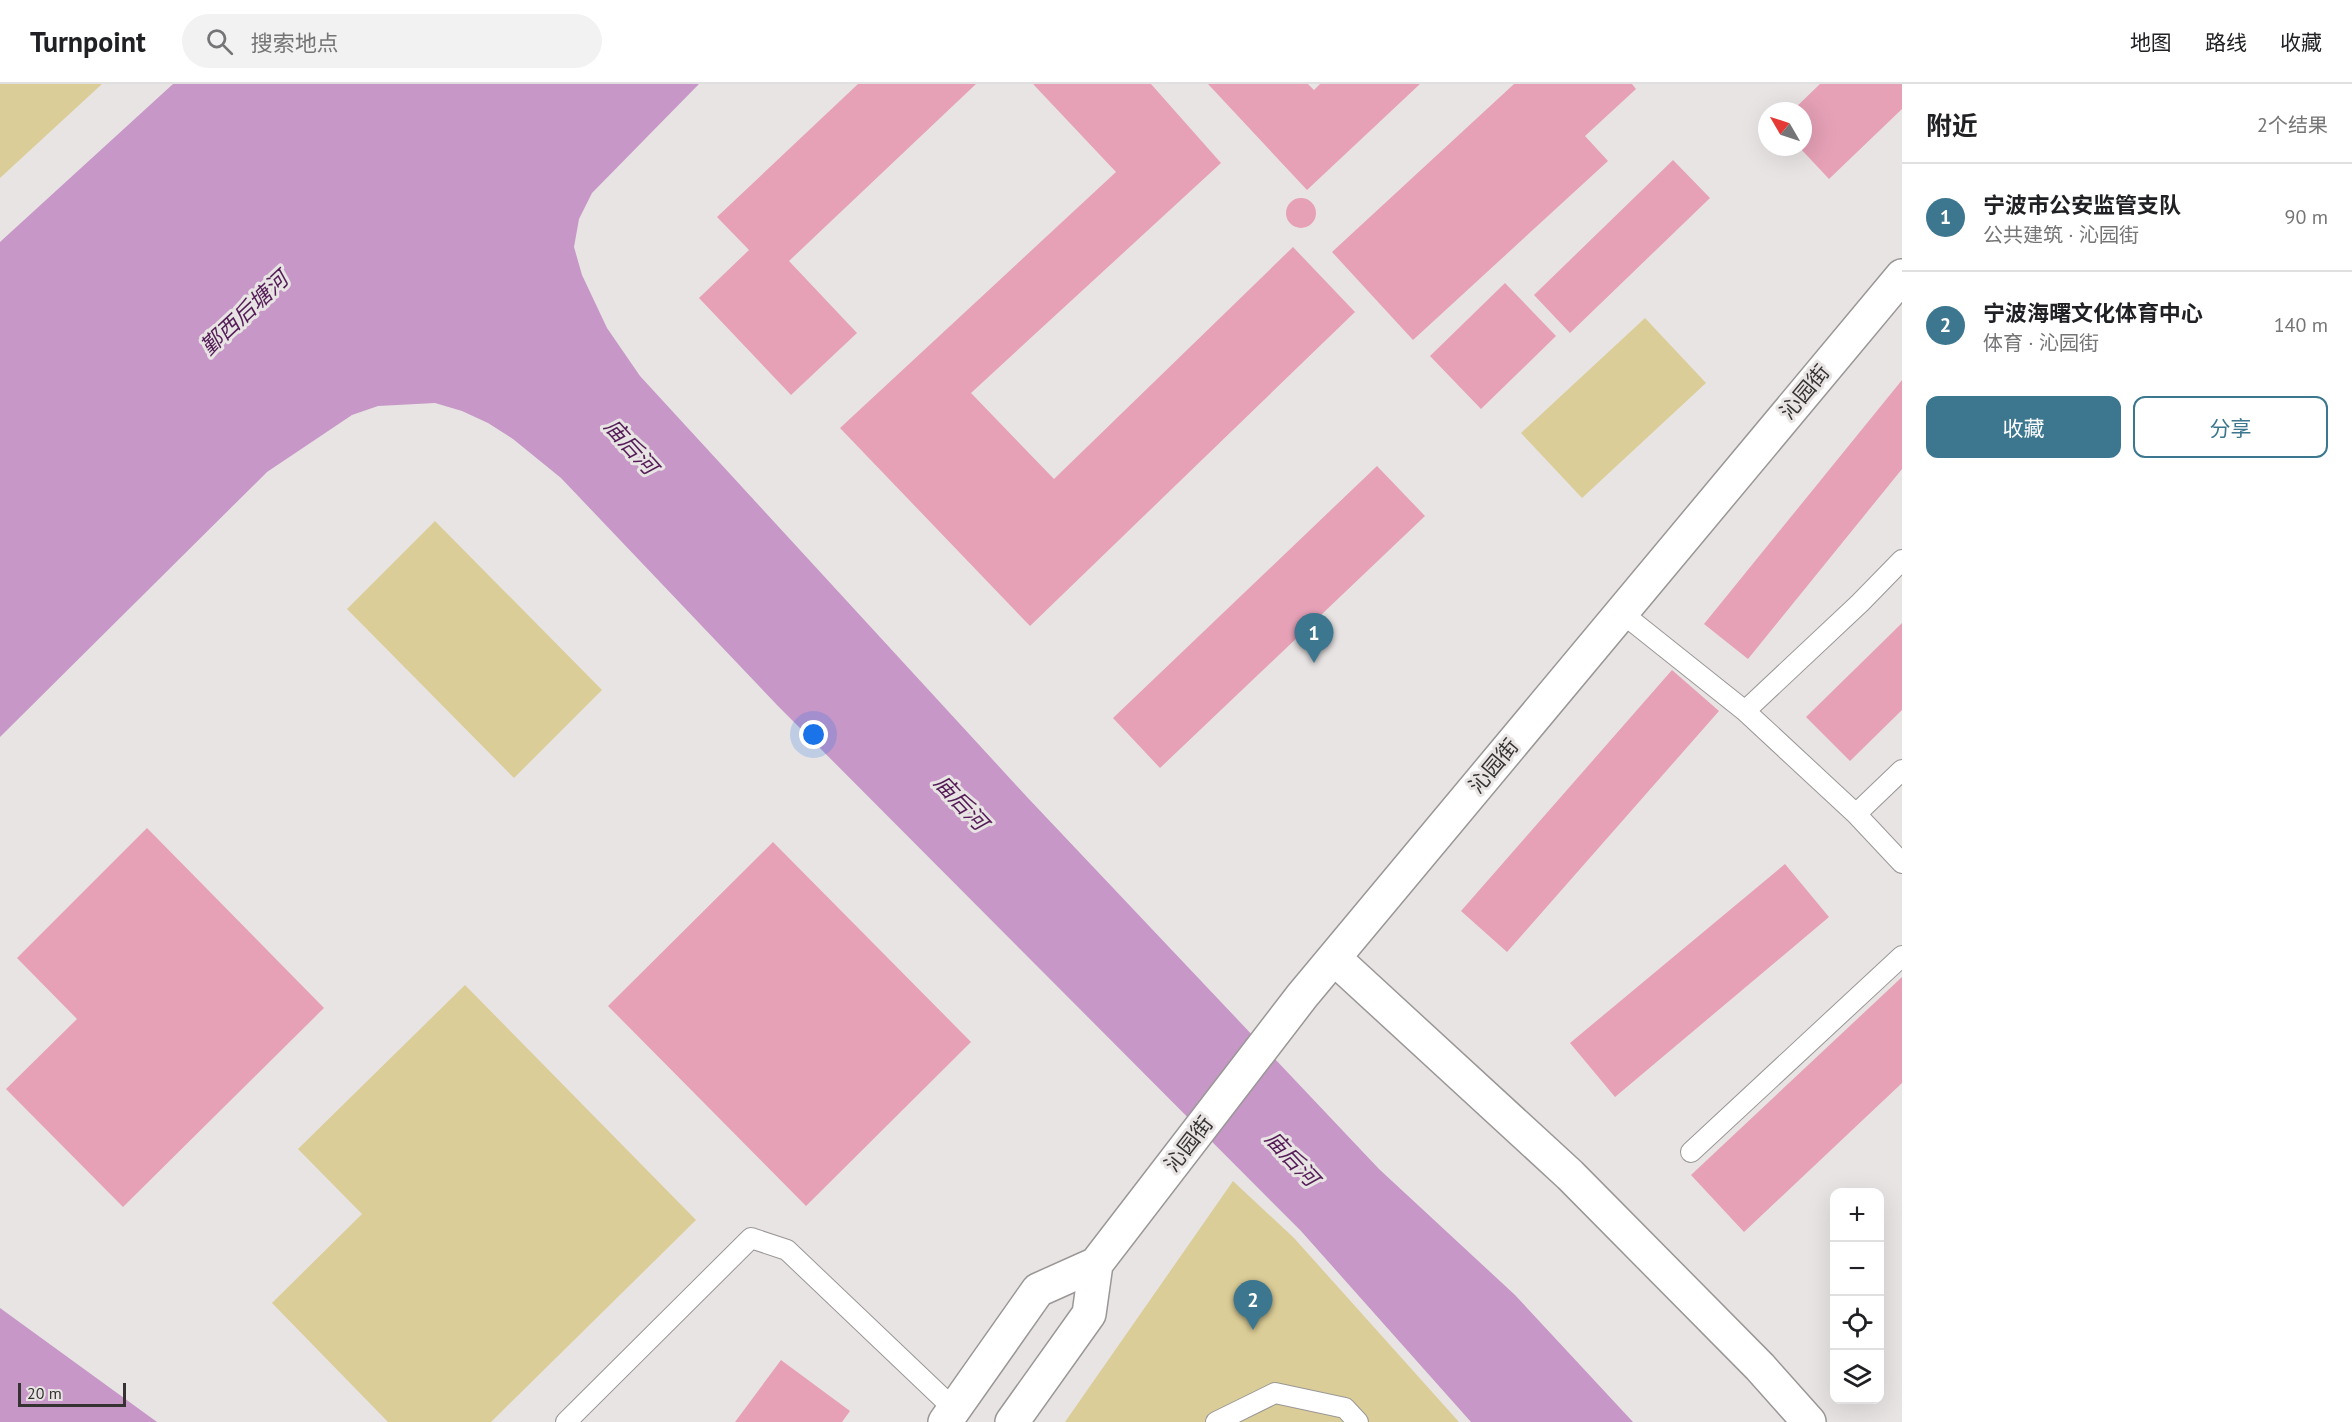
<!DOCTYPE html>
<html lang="zh">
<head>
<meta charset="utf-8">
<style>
	body { margin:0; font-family:"PT Sans","Noto Sans SC",sans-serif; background:#f2f2f2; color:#202124 }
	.controls { position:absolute; right:18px; bottom:18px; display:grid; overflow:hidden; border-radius:12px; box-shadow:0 6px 24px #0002 }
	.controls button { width:54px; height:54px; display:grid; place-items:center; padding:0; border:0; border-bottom:2px solid #e0e0e0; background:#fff; color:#202124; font:30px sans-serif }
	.compass { position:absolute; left:1758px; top:18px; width:54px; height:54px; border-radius:50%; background:#fff; box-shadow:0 6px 24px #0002; rotate:309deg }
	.scale { position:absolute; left:18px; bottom:15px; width:108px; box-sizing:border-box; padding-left:6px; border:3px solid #343332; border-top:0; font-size:16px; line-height:21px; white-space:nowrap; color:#343332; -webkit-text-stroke:4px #e8e4e3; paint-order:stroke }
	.you { position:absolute; left:814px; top:651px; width:21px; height:21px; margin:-15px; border:4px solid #fff; border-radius:50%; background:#1a73e8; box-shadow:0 0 0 9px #1a73e833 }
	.badge { display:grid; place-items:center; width:39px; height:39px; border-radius:50%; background:#3c778f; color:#fff; font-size:20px; font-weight:700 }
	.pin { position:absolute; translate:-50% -50px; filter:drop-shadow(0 2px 3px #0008) }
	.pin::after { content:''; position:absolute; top:32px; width:21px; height:18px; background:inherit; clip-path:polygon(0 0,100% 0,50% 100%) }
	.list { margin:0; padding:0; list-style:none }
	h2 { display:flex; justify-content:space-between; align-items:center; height:78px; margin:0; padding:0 24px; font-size:26px }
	h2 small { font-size:20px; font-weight:400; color:#757577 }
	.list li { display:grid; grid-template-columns:39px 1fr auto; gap:18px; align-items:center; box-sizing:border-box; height:108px; padding:0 24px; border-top:2px solid #e0e0e0 }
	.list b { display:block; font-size:22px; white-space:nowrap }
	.list p { margin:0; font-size:20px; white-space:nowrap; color:#757577 }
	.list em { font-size:20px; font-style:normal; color:#757577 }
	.actions { display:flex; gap:12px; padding:18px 24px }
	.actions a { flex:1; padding:14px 0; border:2px solid #3c778f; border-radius:12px; text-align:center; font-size:21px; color:#3c778f }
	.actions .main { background:#3c778f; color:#fff }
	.icon { flex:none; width:33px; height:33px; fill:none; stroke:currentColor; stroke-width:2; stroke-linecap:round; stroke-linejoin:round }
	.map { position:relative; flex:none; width:1902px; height:1338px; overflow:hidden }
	header { display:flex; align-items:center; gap:36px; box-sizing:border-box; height:84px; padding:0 30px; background:#fff; border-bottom:2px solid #e0e0e0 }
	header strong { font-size:28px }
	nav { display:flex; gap:33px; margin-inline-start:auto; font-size:21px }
	.search { width:420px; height:54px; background:#f2f2f2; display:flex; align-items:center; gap:15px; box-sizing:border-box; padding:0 21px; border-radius:33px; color:#757577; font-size:22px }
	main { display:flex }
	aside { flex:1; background:#fff }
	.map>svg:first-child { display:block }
</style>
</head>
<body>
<header>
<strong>Turnpoint</strong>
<div class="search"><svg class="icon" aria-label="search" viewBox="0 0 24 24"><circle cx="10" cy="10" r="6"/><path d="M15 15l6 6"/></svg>搜索地点</div>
<nav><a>地图</a><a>路线</a><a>收藏</a></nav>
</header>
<main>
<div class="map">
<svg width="1902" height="1338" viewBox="0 0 1902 1338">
	<rect width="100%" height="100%" fill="#e8e4e3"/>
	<path fill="#dbcd97" d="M0,0H102L0,94Z
		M1645,234L1706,299L1582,414L1521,349Z
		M435,437L602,606L514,694L347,525Z
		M465,901L696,1136L491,1338H388L272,1219L362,1130L298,1065Z
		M1233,1097L1294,1154L1459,1338H1065Z"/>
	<path fill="#c697c7" d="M173,0H699L592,109L579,135L574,163L582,191L607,244L640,292L1027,713L1379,1085L1515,1211L1633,1338H1471L1301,1147L777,621L561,394L513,355L488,339L462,327L435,319L378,322L352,331L267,388L0,653V158Z
		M0,1224L157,1338H0Z"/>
	<path fill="#e6a1b7" d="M858,0H976L789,177L857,249L791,311L699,214L749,166L717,133Z
		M1033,0H1151L1221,79L971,309L1054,395L1293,163L1355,228L1030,542L840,344L1116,88Z
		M1208,0H1308L1314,6L1320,0H1420L1307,106Z
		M1514,0H1632L1636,5L1585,52L1608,77L1413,256L1332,168Z
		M1820,0H1902V25L1829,95L1799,63H1803V27H1792Z
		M1673,76L1710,114L1570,249L1534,211Z
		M1286 129a15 15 0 1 1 30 0a15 15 0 1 1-30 0Z
		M1505,199L1556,252L1481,325L1430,272Z
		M1902,296V385L1748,575L1704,540Z
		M1377,382L1425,432L1160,684L1113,634Z
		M1902,539V626L1850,677L1806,633Z
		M1672,586L1719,627L1507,868L1461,827Z
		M147,744L324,924L123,1123L6,1005L77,935L17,874Z
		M773,758L971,958L806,1122L608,922Z
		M1785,780L1829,833L1615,1013L1570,959Z
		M1902,893V999L1744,1148L1691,1091Z
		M781,1276L850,1327L842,1338H735Z"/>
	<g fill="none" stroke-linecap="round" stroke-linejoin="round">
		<defs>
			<path id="service" d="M1622,529L1745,627L1856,730L1902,779
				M1745,627L1860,519L1902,476
				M1856,730L1902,686
				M1691,1068L1902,872
				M566,1338L751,1154L787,1166L954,1325
				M1216,1338L1275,1309L1345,1324L1358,1338"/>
			<path id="minor" d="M1334,874L1570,1091L1760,1283L1809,1338
				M945,1338L1038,1206L1096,1180L1302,912L1902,192
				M1012,1338L1089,1230L1096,1180"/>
		</defs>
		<use href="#service" stroke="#9a9796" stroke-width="22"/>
		<use href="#minor" stroke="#9a9796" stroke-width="36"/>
		<use href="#service" stroke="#fff" stroke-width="20"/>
		<use href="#minor" stroke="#fff" stroke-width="33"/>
	</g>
	<g text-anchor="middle" stroke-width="6" stroke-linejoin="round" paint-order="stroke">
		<g font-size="21" fill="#343332" stroke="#e8e4e3">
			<text transform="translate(1805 308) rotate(-50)" y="7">沁园街</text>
			<text transform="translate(1494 682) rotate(-50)" y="7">沁园街</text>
			<text transform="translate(1189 1060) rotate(-52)" y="7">沁园街</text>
		</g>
		<g font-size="22" font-style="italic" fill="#541b57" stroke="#e8e4e3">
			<text transform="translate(244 229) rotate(-43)" y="8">鄞西后塘河</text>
			<text transform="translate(631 362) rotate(48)" y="8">庙后河</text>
			<text transform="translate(961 718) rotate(47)" y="8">庙后河</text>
			<text transform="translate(1292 1074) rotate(47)" y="8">庙后河</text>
		</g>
	</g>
</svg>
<div class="controls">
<button>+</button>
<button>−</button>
<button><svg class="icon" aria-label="locate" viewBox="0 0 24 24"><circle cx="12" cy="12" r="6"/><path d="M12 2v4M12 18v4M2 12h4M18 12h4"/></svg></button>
<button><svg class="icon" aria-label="layers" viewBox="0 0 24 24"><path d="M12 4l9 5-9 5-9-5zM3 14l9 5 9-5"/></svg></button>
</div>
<svg class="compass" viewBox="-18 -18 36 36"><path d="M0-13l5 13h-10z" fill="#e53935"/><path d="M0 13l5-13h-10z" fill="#757577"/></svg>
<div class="scale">20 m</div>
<div class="you"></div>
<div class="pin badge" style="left:1314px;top:579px">1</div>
<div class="pin badge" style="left:1253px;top:1246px">2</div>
</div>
<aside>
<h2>附近<small>2个结果</small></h2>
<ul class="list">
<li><span class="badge">1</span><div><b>宁波市公安监管支队</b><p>公共建筑 · 沁园街</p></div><em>90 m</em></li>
<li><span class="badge">2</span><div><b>宁波海曙文化体育中心</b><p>体育 · 沁园街</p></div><em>140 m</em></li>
</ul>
<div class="actions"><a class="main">收藏</a><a>分享</a></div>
</aside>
</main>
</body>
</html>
